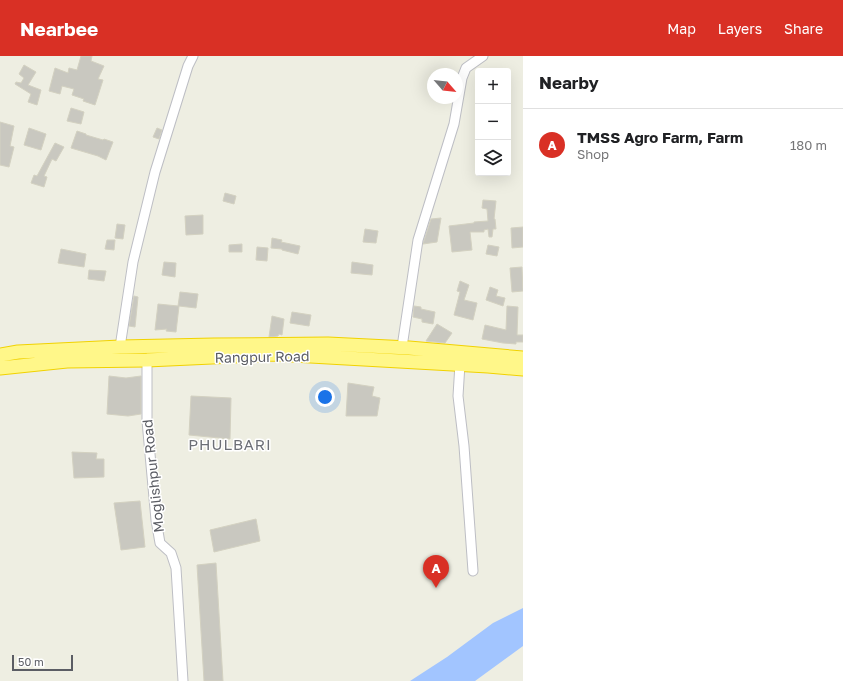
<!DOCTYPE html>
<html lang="en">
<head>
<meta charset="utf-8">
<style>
	body { margin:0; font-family:"Golos Text",sans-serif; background:#f6f6f6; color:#202124 }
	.controls { position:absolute; right:12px; top:12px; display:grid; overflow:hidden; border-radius:4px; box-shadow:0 4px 16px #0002 }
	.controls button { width:36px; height:36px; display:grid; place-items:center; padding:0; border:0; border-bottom:1px solid #e0e0e0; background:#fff; color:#202124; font:20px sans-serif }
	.compass { position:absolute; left:427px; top:12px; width:36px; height:36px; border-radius:50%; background:#fff; box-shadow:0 4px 16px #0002; rotate:118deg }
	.scale { position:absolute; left:12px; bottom:10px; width:61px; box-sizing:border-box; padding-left:4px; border:2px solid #5b5d64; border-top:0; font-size:11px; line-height:14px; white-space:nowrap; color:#5b5d64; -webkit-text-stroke:3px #fff; paint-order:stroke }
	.you { position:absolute; left:325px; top:341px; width:14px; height:14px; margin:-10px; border:3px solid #fff; border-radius:50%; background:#1a73e8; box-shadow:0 0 0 6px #1a73e833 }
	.badge { display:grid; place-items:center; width:26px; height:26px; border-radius:50%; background:#d93025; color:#fff; font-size:13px; font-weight:700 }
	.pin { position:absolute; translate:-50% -33px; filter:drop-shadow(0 1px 2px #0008) }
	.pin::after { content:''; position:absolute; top:21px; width:14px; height:12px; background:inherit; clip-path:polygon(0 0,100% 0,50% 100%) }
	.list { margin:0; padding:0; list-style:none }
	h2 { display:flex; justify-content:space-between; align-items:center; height:52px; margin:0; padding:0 16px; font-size:17px }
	h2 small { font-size:13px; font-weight:400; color:#757577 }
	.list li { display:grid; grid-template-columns:26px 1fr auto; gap:12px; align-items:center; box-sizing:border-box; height:72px; padding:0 16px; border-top:1px solid #e0e0e0 }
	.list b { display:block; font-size:15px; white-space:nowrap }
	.list p { margin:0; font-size:13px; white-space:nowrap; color:#757577 }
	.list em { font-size:13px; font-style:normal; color:#757577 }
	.icon { flex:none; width:22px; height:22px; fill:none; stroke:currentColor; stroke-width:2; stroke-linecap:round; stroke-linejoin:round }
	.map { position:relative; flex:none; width:523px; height:625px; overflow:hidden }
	header { display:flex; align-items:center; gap:24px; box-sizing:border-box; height:56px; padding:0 20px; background:#d93025; color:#fff }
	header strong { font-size:19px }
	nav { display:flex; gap:22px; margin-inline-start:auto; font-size:14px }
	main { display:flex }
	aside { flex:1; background:#fff }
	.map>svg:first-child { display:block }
</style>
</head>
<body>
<header>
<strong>Nearbee</strong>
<nav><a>Map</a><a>Layers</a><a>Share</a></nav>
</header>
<main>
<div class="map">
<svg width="523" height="625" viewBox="0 0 523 625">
	<rect width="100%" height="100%" fill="#eeeee2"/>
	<path fill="#a2c5ff" d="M523,552V590L475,625H410L447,601L493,567Z"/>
	<path fill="#c9c8c0" stroke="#d3d1c1" d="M81,0H92L91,5L104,10L98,23L103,24L95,49L83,45L84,43L72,39L74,33L62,30L60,38L49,35L55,12L68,17L69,12L77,14Z
		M24,9L36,16L28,29L41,34L37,49L28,46L31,38L15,28L16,26L21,27L24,22L19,18Z
		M71,52L84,56L81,68L67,65Z
		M0,66L14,70L10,90L14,91L9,111L0,109Z
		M29,72L46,78L41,94L24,89Z
		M157,72L162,74L159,83L153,81Z
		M77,75L86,78V79L103,84L104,83L113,86L106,104L98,100L71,92Z
		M55,87L64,91L56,105L52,103L44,120L47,121L44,131L31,127L34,119L37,120Z
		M225,137L236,140L234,148L223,145Z
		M483,144L496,145L494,163H495L496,173H493L492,181H489L488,173L484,174V176H470L472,194L452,196L449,170L474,167V166L488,165L487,153L482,152Z
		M203,159V178L186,179L185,160Z
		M441,162L437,186L423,188L431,163Z
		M117,168L125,169L123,183L115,182Z
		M523,171V191L512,192L511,172Z
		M365,173L378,175L376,187L363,186Z
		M272,182L282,184L281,186L300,190L298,198L282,194V193L271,192Z
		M107,184H115L114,194L105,193Z
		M242,188V196H229V189Z
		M488,189L499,191L497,200L486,198Z
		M257,191L268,192L267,205L256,204Z
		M61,193L86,198L84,211L58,207Z
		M164,206L176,207L175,221L162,219Z
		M352,206L373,209L372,219L351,217Z
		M522,211L523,235L512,236L510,212Z
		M89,214L106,215L104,225L88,223Z
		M460,225L469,229L464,244L477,247L473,264L454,259L460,236L457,235Z
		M490,231L498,234L496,240L505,242L503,250L486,244Z
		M180,236L198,238L196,252L179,250L176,276L166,275L167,273L155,274L158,248L178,250Z
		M134,240L138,241L135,271L129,270Z
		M414,250L421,251V253L435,256L433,268L422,266V263L413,261Z
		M507,250L518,251L517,279H523V286H516V288L503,287L482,283L485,269L506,274Z
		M292,256L311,259L309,270L290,267Z
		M272,260L284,263L282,279L279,278L278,280L269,281Z
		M437,268L452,277L445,287L426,285Z
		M109,320L126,322L141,320V358L128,360L107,358Z
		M348,327L374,331L372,340L380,342L377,360H346Z
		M191,340L231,342L230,383L189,379Z
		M72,396L97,397L96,403H104V421L74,422Z
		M140,445L145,491L121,494L114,447Z
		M256,463L260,485L214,496L210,474Z
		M216,507L223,625H204L197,509Z"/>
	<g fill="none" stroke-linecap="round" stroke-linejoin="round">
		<defs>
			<path id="minor" d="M120,291L133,206L155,116L188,10L193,0
				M402,291L418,184L454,68L462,22L466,12L483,0
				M147,304V365L156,464L160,487L171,497L176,512L183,625
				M460,308L458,340L464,390L473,515"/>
			<path id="highway" d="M0,299L18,296L120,291L214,289L328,288L409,292L523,302
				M0,312L67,305L147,304L275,298L488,310L523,313"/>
		</defs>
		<use href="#minor" stroke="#bdbec4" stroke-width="11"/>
		<use href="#highway" stroke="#f1d200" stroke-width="15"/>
		<use href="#minor" stroke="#fff" stroke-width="9"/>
		<use href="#highway" stroke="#fff789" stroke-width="13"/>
	</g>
	<g text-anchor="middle" stroke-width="3" stroke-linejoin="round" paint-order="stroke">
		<g font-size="14" fill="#5b5d64" stroke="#fff">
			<text transform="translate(262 301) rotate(-1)" y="5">Rangpur Road</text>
			<text transform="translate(153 420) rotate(-96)" y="5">Moglishpur Road</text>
		</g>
		<g font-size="15" letter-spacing="1" fill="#6c6f76" stroke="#fff">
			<text x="230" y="394">PHULBARI</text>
		</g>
	</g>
</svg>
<div class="controls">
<button>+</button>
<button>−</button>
<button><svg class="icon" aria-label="layers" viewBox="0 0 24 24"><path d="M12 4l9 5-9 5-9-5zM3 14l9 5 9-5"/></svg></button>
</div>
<svg class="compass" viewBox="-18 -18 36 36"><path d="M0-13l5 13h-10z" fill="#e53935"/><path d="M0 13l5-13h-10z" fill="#757577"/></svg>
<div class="scale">50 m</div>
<div class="you"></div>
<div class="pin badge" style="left:436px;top:532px">A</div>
</div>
<aside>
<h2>Nearby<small></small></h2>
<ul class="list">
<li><span class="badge">A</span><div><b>TMSS Agro Farm, Farm</b><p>Shop</p></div><em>180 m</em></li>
</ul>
</aside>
</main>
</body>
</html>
